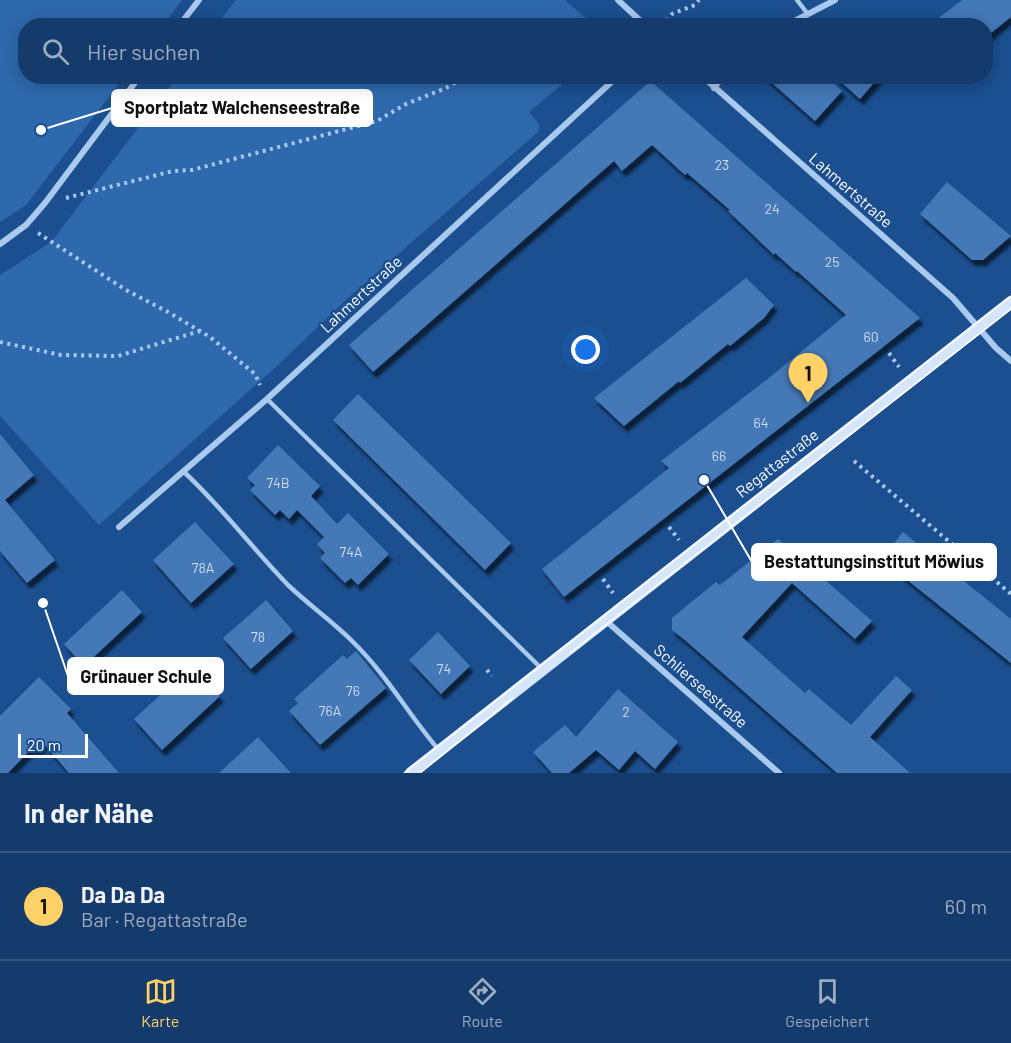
<!DOCTYPE html>
<html lang="de">
<head>
<meta charset="utf-8">
<style>
	body { margin:0; font-family:Barlow,sans-serif; background:#214673; color:#f1f3f6 }
	.scale { position:absolute; left:18px; bottom:15px; width:70px; box-sizing:border-box; padding-left:6px; border:3px solid #fff; border-top:0; font-size:16px; line-height:21px; white-space:nowrap; color:#fff; -webkit-text-stroke:4px #1b4f8f; paint-order:stroke }
	.you { position:absolute; left:586px; top:350px; width:21px; height:21px; margin:-15px; border:4px solid #fff; border-radius:50%; background:#1a73e8; box-shadow:0 0 0 9px #1a73e833 }
	.badge { display:grid; place-items:center; width:39px; height:39px; border-radius:50%; background:#ffd166; color:#111; font-size:20px; font-weight:700 }
	.pin { position:absolute; translate:-50% -50px; filter:drop-shadow(0 2px 3px #0008) }
	.pin::after { content:''; position:absolute; top:32px; width:21px; height:18px; background:inherit; clip-path:polygon(0 0,100% 0,50% 100%) }
	.list { margin:0; padding:0; list-style:none }
	h2 { display:flex; justify-content:space-between; align-items:center; height:78px; margin:0; padding:0 24px; font-size:26px }
	h2 small { font-size:20px; font-weight:400; color:#9dadc1 }
	.list li { display:grid; grid-template-columns:39px 1fr auto; gap:18px; align-items:center; box-sizing:border-box; height:108px; padding:0 24px; border-top:2px solid #33557e }
	.list b { display:block; font-size:22px; white-space:nowrap }
	.list p { margin:0; font-size:20px; white-space:nowrap; color:#9dadc1 }
	.list em { font-size:20px; font-style:normal; color:#9dadc1 }
	.icon { flex:none; width:33px; height:33px; fill:none; stroke:currentColor; stroke-width:2; stroke-linecap:round; stroke-linejoin:round }
	.map { position:relative; flex:none; width:1011px; height:773px; overflow:hidden }
	.search { position:absolute; background:#143b6b; box-shadow:0 3px 15px #0003; left:18px; right:18px; top:18px; height:66px; display:flex; align-items:center; gap:15px; box-sizing:border-box; padding:0 21px; border-radius:24px; color:#9dadc1; font-size:22px }
	.sheet { height:186px; background:#143b6b }
	nav { display:flex; justify-content:space-around; align-items:center; box-sizing:border-box; height:84px; border-top:2px solid #33557e; background:#143b6b; font-size:16px; color:#9dadc1 }
	nav a { display:grid; justify-items:center; gap:3px }
	nav .on { color:#ffd166 }
	.map>svg:first-child { display:block }
</style>
</head>
<body>
<div class="map">
<svg width="1011" height="773" viewBox="0 0 1011 773">
	<defs>
		<filter id="shadow"><feDropShadow dx="3.5" dy="6" stdDeviation="1.5" flood-color="#0009"/></filter>
	</defs>
	<rect width="100%" height="100%" fill="#1b4f8f"/>
	<path fill="#2e69ad" d="M0,0H182L163,25L26,26V76L124,77L26,205L0,222Z
		M236,0H565L589,21L588,26L216,25Z
		M177,77H571L529,112L539,124L538,132L348,298L278,365L99,525L0,416V275L51,242Z"/>
	<path fill="#4478b7" filter="url(#shadow)" d="M962,0H1011V17L986,37V26H928Z
		M764,76H826L842,91L815,121Z
		M834,76H880L860,99Z
		M647,84H654L920,318L564,597L542,569L669,468L661,461L765,381L846,315L797,271L796,272L775,253L774,255L728,211L730,210L687,173L685,175L652,145L622,171L614,161L373,372L349,345Z
		M947,182L1011,236L983,260H972L920,214Z
		M746,278L774,305L764,318L730,346L728,344L680,383L679,381L624,426L594,398Z
		M358,394L511,543L485,570L333,420Z
		M0,434L34,475L5,500L55,560L27,583L0,551Z
		M278,445L320,486L311,496L337,524L348,513L389,554L358,585L351,578L345,583L320,558L325,553L317,544L324,537L297,510L289,519L280,510L275,515L250,490L255,485L247,478Z
		M195,522L234,564L191,603L153,560Z
		M903,532L1011,619V663L881,559Z
		M778,539L872,621L855,639L792,583L742,637L805,693L809,689L851,725L896,676L912,690L870,737L910,773H837L686,641L672,630V618L695,599L716,582L720,585Z
		M122,590L142,612L84,666L64,644Z
		M266,600L293,631L251,669L223,638Z
		M438,632L470,666L441,694L409,660Z
		M356,651L386,688L320,745L289,711L298,703L294,699L343,655L347,659Z
		M192,666L220,696L162,750L134,719Z
		M39,677L71,709L67,713L119,773H69L44,744L37,751L33,747L8,773H0V716Z
		M618,689L678,742L655,769L635,751L619,770L596,750L569,773H552L533,752L565,725L576,737Z
		M258,737L291,773H219Z"/>
	<g fill="none" stroke-linecap="round" stroke-linejoin="round">
		<path stroke="#a9c9ee" stroke-width="4" stroke-dasharray="3 4.5" stroke-linecap="butt" d="M661,26L672,14L695,5L699,0
			M66,198L173,171L192,170L377,121L406,104L446,88L466,76
			M38,233L126,290L168,312L210,337L255,374L260,385
			M0,342L61,355L118,356L200,331
			M889,353L899,367
			M854,461L1011,594
			M669,527L679,540
			M603,579L613,593
			M487,670L492,676"/>
		<path stroke="#a9c9ee" stroke-width="4.5" d="M797,0L807,13
			M267,399L542,669
			M183,471C221,506 252,548 288,585C309,605 333,622 353,642C386,674 409,715 438,749"/>
		<path stroke="#a9c9ee" stroke-width="6" d="M618,0L646,26
			M179,26L199,0
			M785,26L835,0
			M702,76L953,298L996,348L1011,361
			M714,88L723,76
			M0,244L26,225L45,203L140,76
			M119,527L267,399L618,76
			M605,620L779,773"/>
		<path stroke="#d6e6fa" stroke-width="12" d="M411,773L1011,302"/>
		<path stroke="#fff" stroke-width="1.5" d="M570,653L1011,309
			M404,773L1011,296
			M420,773L513,698"/>
	</g>
	<g text-anchor="middle" stroke-width="5" stroke-linejoin="round" paint-order="stroke">
		<g font-size="14" fill="#d0dded">
			<text x="722" y="170">23</text>
			<text x="772" y="214">24</text>
			<text x="832" y="267">25</text>
			<text x="871" y="342">60</text>
			<text x="761" y="428">64</text>
			<text x="719" y="461">66</text>
			<text x="278" y="488">74B</text>
			<text x="351" y="557">74A</text>
			<text x="203" y="573">78A</text>
			<text x="258" y="642">78</text>
			<text x="444" y="674">74</text>
			<text x="353" y="696">76</text>
			<text x="330" y="716">76A</text>
			<text x="626" y="717">2</text>
		</g>
		<g font-size="16" fill="#fff" stroke="#1b4f8f">
			<text transform="translate(851 190) rotate(41)" y="6">Lahmertstraße</text>
			<text transform="translate(361 294) rotate(-43)" y="6">Lahmertstraße</text>
			<text transform="translate(777 463) rotate(-38)" y="6">Regattastraße</text>
			<text transform="translate(701 686) rotate(41)" y="6">Schlierseestraße</text>
		</g>
	</g>
	<path fill="none" stroke="#fff" stroke-width="2" d="M41 130L112 108M704 480L752 562M43 603L68 676"/>
	<g fill="#fff" stroke="#1b4f8f" stroke-width="2">
		<circle cx="41" cy="130" r="6"/>
		<circle cx="704" cy="480" r="6"/>
		<circle cx="43" cy="603" r="6"/>
	</g>
	<g fill="#fff" stroke="#fff" stroke-width="2">
		<rect x="112" y="90" width="260" height="36" rx="6"/>
		<rect x="752" y="544" width="244" height="36" rx="6"/>
		<rect x="68" y="658" width="155" height="36" rx="6"/>
	</g>
	<g font-size="18" text-anchor="middle" font-weight="bold" fill="#111">
		<text x="242" y="114">Sportplatz Walchenseestraße</text>
		<text x="874" y="568">Bestattungsinstitut Möwius</text>
		<text x="146" y="683">Grünauer Schule</text>
	</g>
</svg>
<div class="scale">20 m</div>
<div class="you"></div>
<div class="pin badge" style="left:808px;top:403px">1</div>
<div class="search"><svg class="icon" aria-label="search" viewBox="0 0 24 24"><circle cx="10" cy="10" r="6"/><path d="M15 15l6 6"/></svg>Hier suchen</div>
</div>
<section class="sheet">
<h2>In der Nähe<small></small></h2>
<ul class="list">
<li><span class="badge">1</span><div><b>Da Da Da</b><p>Bar · Regattastraße</p></div><em>60 m</em></li>
</ul>
</section>
<nav>
<a class="on"><svg class="icon" aria-label="map" viewBox="0 0 24 24"><path d="M3 6l6-2 6 2 6-2v14l-6 2-6-2-6 2zM9 4v14M15 6v14"/></svg>Karte</a>
<a><svg class="icon" aria-label="directions" viewBox="0 0 24 24"><path d="M12 3l9 9-9 9-9-9zM9 14v-3h6M13 9l2 2-2 2"/></svg>Route</a>
<a><svg class="icon" aria-label="saved" viewBox="0 0 24 24"><path d="M7 4h10v16l-5-4-5 4z"/></svg>Gespeichert</a>
</nav>
</body>
</html>
